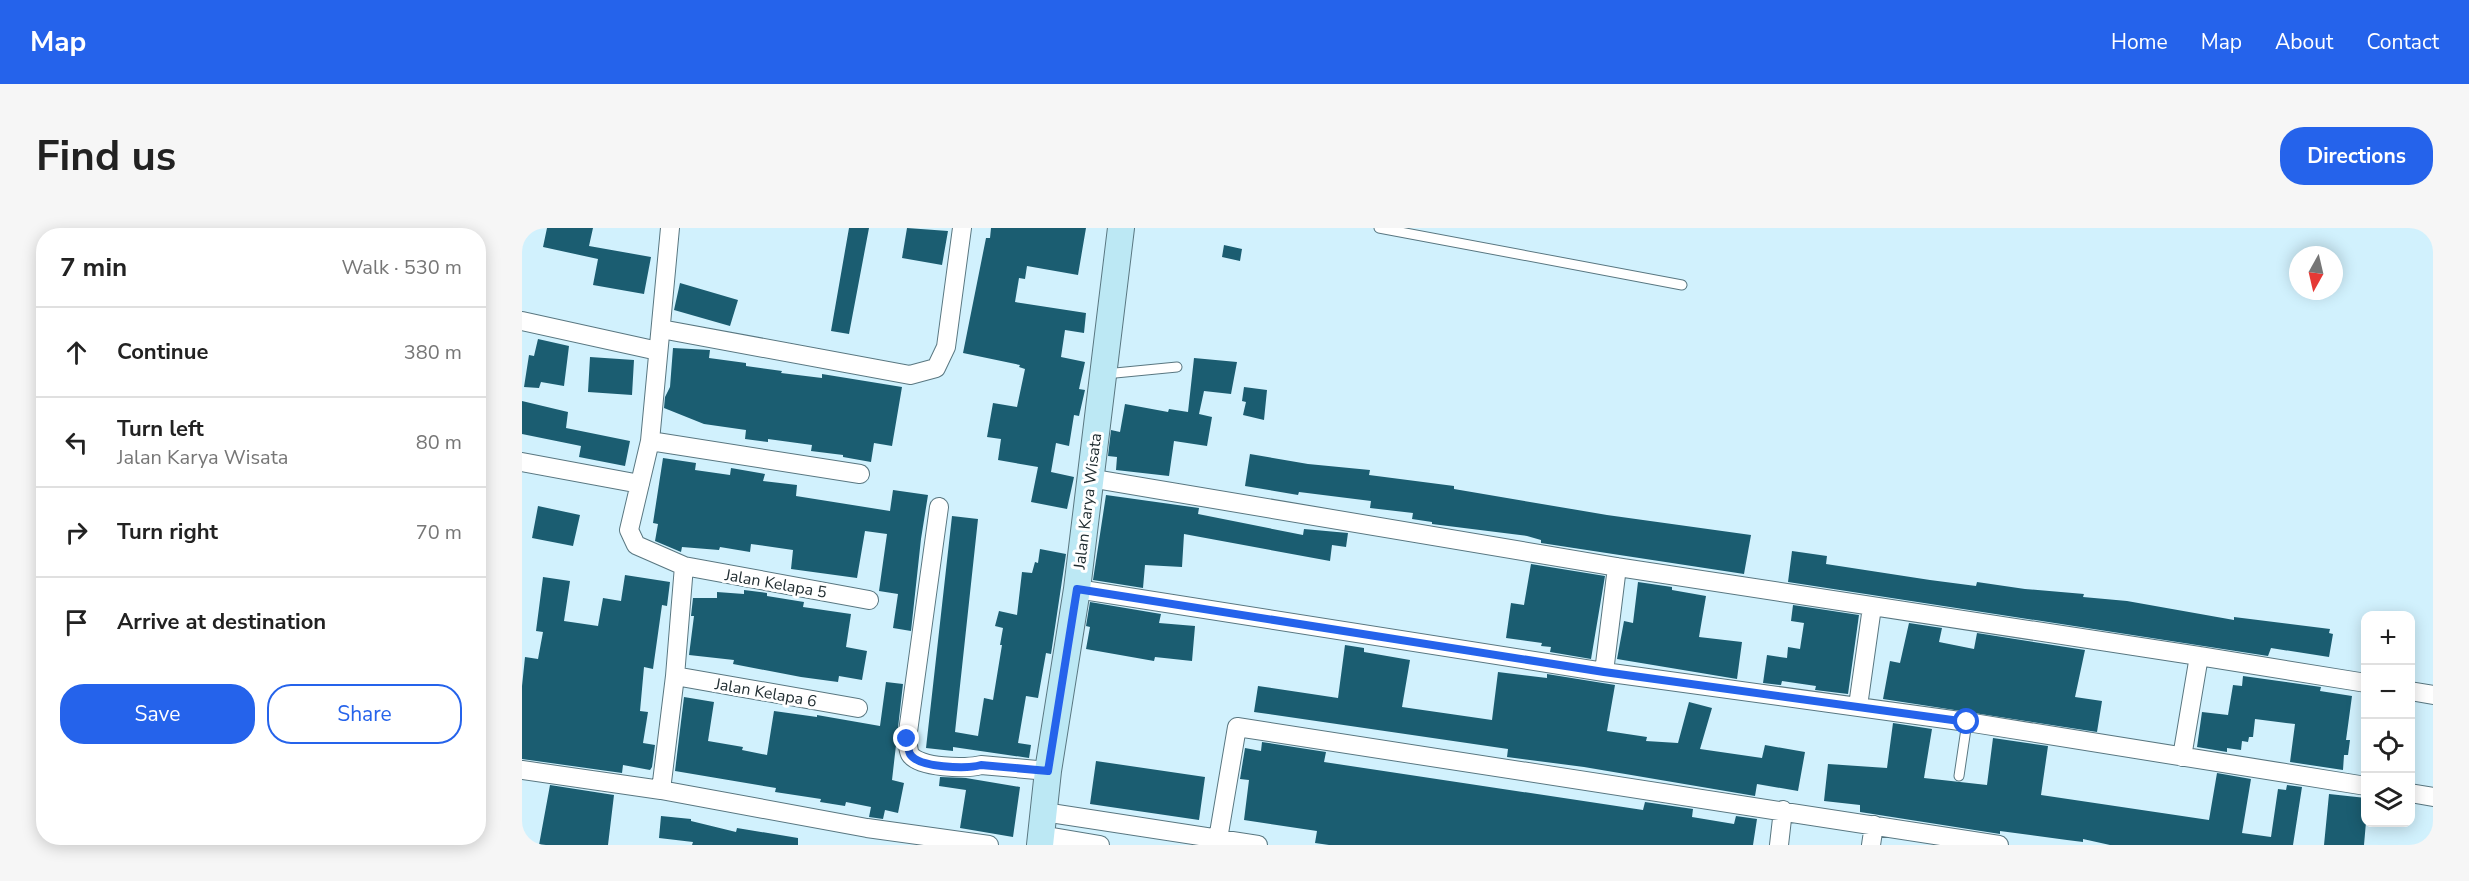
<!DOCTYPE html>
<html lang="en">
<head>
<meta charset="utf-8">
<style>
	body { margin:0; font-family:"Nunito Sans",sans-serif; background:#f6f6f6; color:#222 }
	.controls { position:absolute; right:18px; bottom:18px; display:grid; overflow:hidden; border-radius:12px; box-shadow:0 3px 15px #0003 }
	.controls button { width:54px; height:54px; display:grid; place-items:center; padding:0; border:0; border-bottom:2px solid #e0e0e0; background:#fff; color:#222; font:30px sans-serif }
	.compass { position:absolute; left:1767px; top:18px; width:54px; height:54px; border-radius:50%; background:#fff; box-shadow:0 3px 15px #0003; rotate:188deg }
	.stop { position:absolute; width:18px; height:18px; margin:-14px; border:4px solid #2563eb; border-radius:50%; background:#fff }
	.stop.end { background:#2563eb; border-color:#fff; box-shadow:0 2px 6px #0008 }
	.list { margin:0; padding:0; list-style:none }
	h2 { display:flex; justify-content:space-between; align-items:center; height:78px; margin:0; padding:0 24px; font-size:26px }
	h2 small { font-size:20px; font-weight:400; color:#767676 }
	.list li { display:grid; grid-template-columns:39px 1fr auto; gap:18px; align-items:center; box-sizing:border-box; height:90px; padding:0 24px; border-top:2px solid #e0e0e0 }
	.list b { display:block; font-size:22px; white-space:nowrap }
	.list p { margin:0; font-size:20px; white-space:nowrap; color:#767676 }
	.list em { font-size:20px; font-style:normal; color:#767676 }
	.actions { display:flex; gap:12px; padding:18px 24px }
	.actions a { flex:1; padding:14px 0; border:2px solid #2563eb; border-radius:24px; text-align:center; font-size:21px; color:#2563eb }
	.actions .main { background:#2563eb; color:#fff }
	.icon { flex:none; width:33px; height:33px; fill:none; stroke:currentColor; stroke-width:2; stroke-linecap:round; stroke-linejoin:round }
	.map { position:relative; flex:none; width:1911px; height:617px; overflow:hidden; border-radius:24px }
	header { display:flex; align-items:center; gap:36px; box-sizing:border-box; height:84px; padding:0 30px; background:#2563eb; color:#fff }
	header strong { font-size:28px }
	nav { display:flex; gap:33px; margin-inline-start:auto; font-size:21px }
	.intro { display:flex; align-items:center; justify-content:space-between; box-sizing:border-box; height:144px; padding:0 36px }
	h1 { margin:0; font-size:42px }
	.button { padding:15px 27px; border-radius:24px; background:#2563eb; color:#fff; font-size:21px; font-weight:700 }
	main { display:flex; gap:36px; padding:0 36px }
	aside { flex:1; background:#fff; border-radius:24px; box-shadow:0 3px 15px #0003 }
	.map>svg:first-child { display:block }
</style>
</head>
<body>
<header>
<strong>Map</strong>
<nav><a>Home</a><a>Map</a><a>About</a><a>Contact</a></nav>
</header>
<div class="intro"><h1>Find us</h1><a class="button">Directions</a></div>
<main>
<aside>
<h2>7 min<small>Walk · 530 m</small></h2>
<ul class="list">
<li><svg class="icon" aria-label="ahead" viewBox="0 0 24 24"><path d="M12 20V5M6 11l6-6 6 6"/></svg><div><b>Continue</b></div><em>380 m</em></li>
<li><svg class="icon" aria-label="left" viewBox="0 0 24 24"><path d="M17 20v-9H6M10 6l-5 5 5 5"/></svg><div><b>Turn left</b><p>Jalan Karya Wisata</p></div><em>80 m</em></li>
<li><svg class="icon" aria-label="right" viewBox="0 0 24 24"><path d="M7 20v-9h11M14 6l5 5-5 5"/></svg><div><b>Turn right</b></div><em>70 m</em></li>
<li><svg class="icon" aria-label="arrive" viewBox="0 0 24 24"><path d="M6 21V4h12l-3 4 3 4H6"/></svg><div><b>Arrive at destination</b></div></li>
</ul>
<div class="actions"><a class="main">Save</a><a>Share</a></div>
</aside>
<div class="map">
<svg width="1911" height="617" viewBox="0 0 1911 617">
	<rect width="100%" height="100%" fill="#d1f1fd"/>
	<path fill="#1b5d71" d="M25,0H71L67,18L129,29L122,66L71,57L76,31L21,19Z
		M327,0H347L327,106L309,103Z
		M385,0L426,3L420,37L380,30Z
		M469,0H564L556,47L505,38L503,51L497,50L493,74L564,85L562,105L543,102L539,129L563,134L557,161L563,162L557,188L552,187L547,218L534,215L529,244L552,249L545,281L509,274L516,239L476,232L479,211L465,209L471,175L495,179L503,141L497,139L498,137L441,125L464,10H468Z
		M702,17L720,21L718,33L700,29Z
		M158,55L216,72L208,98L152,82Z
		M16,111L47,118L42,158L19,154L17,160L2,159L7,127L12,128Z
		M151,120L188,122L187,130L224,135V138L260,143L259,145L300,150V146L380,159L370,218L352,215L349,234L321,229V227L289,223L290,217L246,211V214L223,211L224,202L182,196L142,180L143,169L148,159Z
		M68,129L112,132L110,167L66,164Z
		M672,130L715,134L709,166L682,163L677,186L690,189L685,218L652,213L647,248L594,242L595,229L586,228L589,202L598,204L603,176L646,184L647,181L666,184Z
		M722,159L745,162L742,192L721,187L724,174L720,173Z
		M0,173L46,184L44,200L108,213L103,238L57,229L59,218L0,206Z
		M728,226L786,236L848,242L847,247L932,258V261L1085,287L1229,307L1222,346L1019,315V312L1005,308L910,296V294L890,291L891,285L848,280L849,273L777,264L776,267L723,258Z
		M141,230L174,235L173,242L208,247L209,240L243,246L241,253L275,257L274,268L368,283L371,262L406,267L399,311L389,403L371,400L376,366L357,363L365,306L343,303L335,350L269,341L271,322L229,316L228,324L198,319L197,322L160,319L159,324L133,313L136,296L131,295Z
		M584,267L677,280L676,286L781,307L782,301L826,305L824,319L810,317L808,333L662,306L660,339L623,337L621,360L571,352Z
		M16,278L58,287L51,318L10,310Z
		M430,288L456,291L433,504L456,508L462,470L471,472L480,417H478L481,400L473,398L477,383L495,387L500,344L510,345L513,334L516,335L518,321L544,326L529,426L524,425L516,470L504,468L496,515L509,517L507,530L431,519V523L404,520Z
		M1270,323L1305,328L1304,336L1408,352L1454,358L1455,354L1503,361L1562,366L1561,369L1605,373L1712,392V389L1808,401L1807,405L1811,406L1807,429L1749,420L1746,428L1266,354Z
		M1009,336L1083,348L1069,431L1028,424L1029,419L1019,418L1020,415L984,410L989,375L1002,377Z
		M103,347L148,354L145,378L140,377L131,441L122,439L118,483L126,484L121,515L133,517L130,539L128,542L101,537L100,545L0,531V458L3,429L16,431L21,404L14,403L21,349L48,353L42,393L76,398L81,370L99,373Z
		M1116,354L1150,359V362L1184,368L1177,409L1220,414L1215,451L1095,431L1102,393L1111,395Z
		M222,362L245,365V368L282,374L281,379L329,386L324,419L345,423L340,452L317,448L316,454L279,449L211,436L212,432L167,427L172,388H169L171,370H195V364L222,366Z
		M568,374L639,386L637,395L673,398L670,433L633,429L632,433L564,421L568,399L564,398Z
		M1271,377L1337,387L1326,466L1293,462L1294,458L1260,453L1259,457L1241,455L1245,427L1265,430L1266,419L1278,421L1282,395L1269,393Z
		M1387,395L1420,400L1417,414L1452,421L1455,405L1563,422L1553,469L1580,473L1575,504L1361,471L1368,433L1378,435Z
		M823,417L842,420V424L888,432L880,479L970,492L976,444L1025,450V446L1093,457L1085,503L1125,509L1124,513L1156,515L1167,474L1190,480L1178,521L1240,530L1243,517L1283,524L1276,563L1235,556L1233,568L1062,539L985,529L986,521L732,484L736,458L816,470Z
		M1721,448L1799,459L1798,463L1830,468L1824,512H1828L1826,527H1822L1821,542L1768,534L1773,496L1733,491L1731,509H1727L1726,514L1720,513L1719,522L1705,520V524L1675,519L1680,484L1706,487L1711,457L1720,458Z
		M364,454L381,456L370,552L382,555L376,585L363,582L361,591L347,589L349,579L324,574L323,578L298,574L299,571L253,564L254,560L153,543L162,469L192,474L186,513L221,519L220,522L245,527L252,483L295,489V487L358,498Z
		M1371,495L1410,501L1402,550L1465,557L1471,510L1526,518L1519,567L1687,592L1695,545L1729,551L1720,605L1749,609L1756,561L1764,562L1765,557L1780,559L1771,617H1588L1561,611V614L1545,612L1478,603V606L1338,584V577L1302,573L1306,536L1365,540Z
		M740,514L804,524L802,534L1121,582L1123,574L1171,581L1170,589L1212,596L1214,588L1235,591L1231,617H807L793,615L795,603L722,592L727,552L718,551L723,520L739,523Z
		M574,533L683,549L677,592L568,576Z
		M418,549L444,550L498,559L491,609L438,600L444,562L417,558Z
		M28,557L92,567L86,617H17Z
		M1807,566L1844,570V594L1842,617H1802Z
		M139,588L169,591V593L214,604L215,600L276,610V617H170L171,614L137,610Z"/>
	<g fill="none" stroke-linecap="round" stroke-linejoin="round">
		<defs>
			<path id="lane" d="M857,0L1160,57
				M583,146L655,139
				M1437,548L1445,494"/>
			<path id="street" d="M0,93L136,123
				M139,101L388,147L414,140L424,119L440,0
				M128,213L338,246
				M0,234L118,256
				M567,250L1095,339L1677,428L1844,455
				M417,279L385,511C386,515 386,522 388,526C396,540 445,541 459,537L526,543
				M162,338L347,372
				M555,361L1082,444L1445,494L1844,558
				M1082,444L1095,339
				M153,448L336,480
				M1888,463L1911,467
				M1336,478L1350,379
				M1660,529L1677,428
				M0,542L139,562L345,600L467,617
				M139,562L153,448L162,338L114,317L107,302L128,213L148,0
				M1888,565L1911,569
				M522,584L736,617
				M519,607L578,617
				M695,617L715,499L1477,617
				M1257,617L1261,582
				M1349,617L1352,597"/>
			<path id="secondary" d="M518,617L526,543L555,361L599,0"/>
		</defs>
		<use href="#lane" stroke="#597781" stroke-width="11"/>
		<use href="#street" stroke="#597781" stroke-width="20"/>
		<use href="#secondary" stroke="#597781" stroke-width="28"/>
		<use href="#lane" stroke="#fff" stroke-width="9"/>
		<use href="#street" stroke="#fff" stroke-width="18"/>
		<use href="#secondary" stroke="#bce8f4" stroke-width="26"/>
	</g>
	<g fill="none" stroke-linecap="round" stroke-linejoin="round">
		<path stroke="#2563eb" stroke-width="8" d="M385,511C386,515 386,522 388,526C396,540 445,541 459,537L526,543L555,361L1082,444L1445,494"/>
	</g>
	<g text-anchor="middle" stroke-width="6" stroke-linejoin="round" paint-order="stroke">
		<g font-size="16" fill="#202d31" stroke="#fff">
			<text transform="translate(565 273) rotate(-83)" y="6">Jalan Karya Wisata</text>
			<text transform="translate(254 355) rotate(10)" y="6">Jalan Kelapa 5</text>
			<text transform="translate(244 464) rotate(10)" y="6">Jalan Kelapa 6</text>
		</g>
	</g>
</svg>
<div class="controls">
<button>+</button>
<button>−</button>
<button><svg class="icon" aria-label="locate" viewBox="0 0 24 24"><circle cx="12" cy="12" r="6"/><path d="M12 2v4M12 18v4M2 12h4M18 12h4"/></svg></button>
<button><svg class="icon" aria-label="layers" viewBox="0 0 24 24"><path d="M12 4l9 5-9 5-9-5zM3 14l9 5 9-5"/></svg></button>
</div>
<svg class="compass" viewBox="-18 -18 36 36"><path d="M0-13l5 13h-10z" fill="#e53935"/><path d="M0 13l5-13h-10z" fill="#767676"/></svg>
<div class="stop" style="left:1445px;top:494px"></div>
<div class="stop end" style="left:385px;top:511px"></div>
</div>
</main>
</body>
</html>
